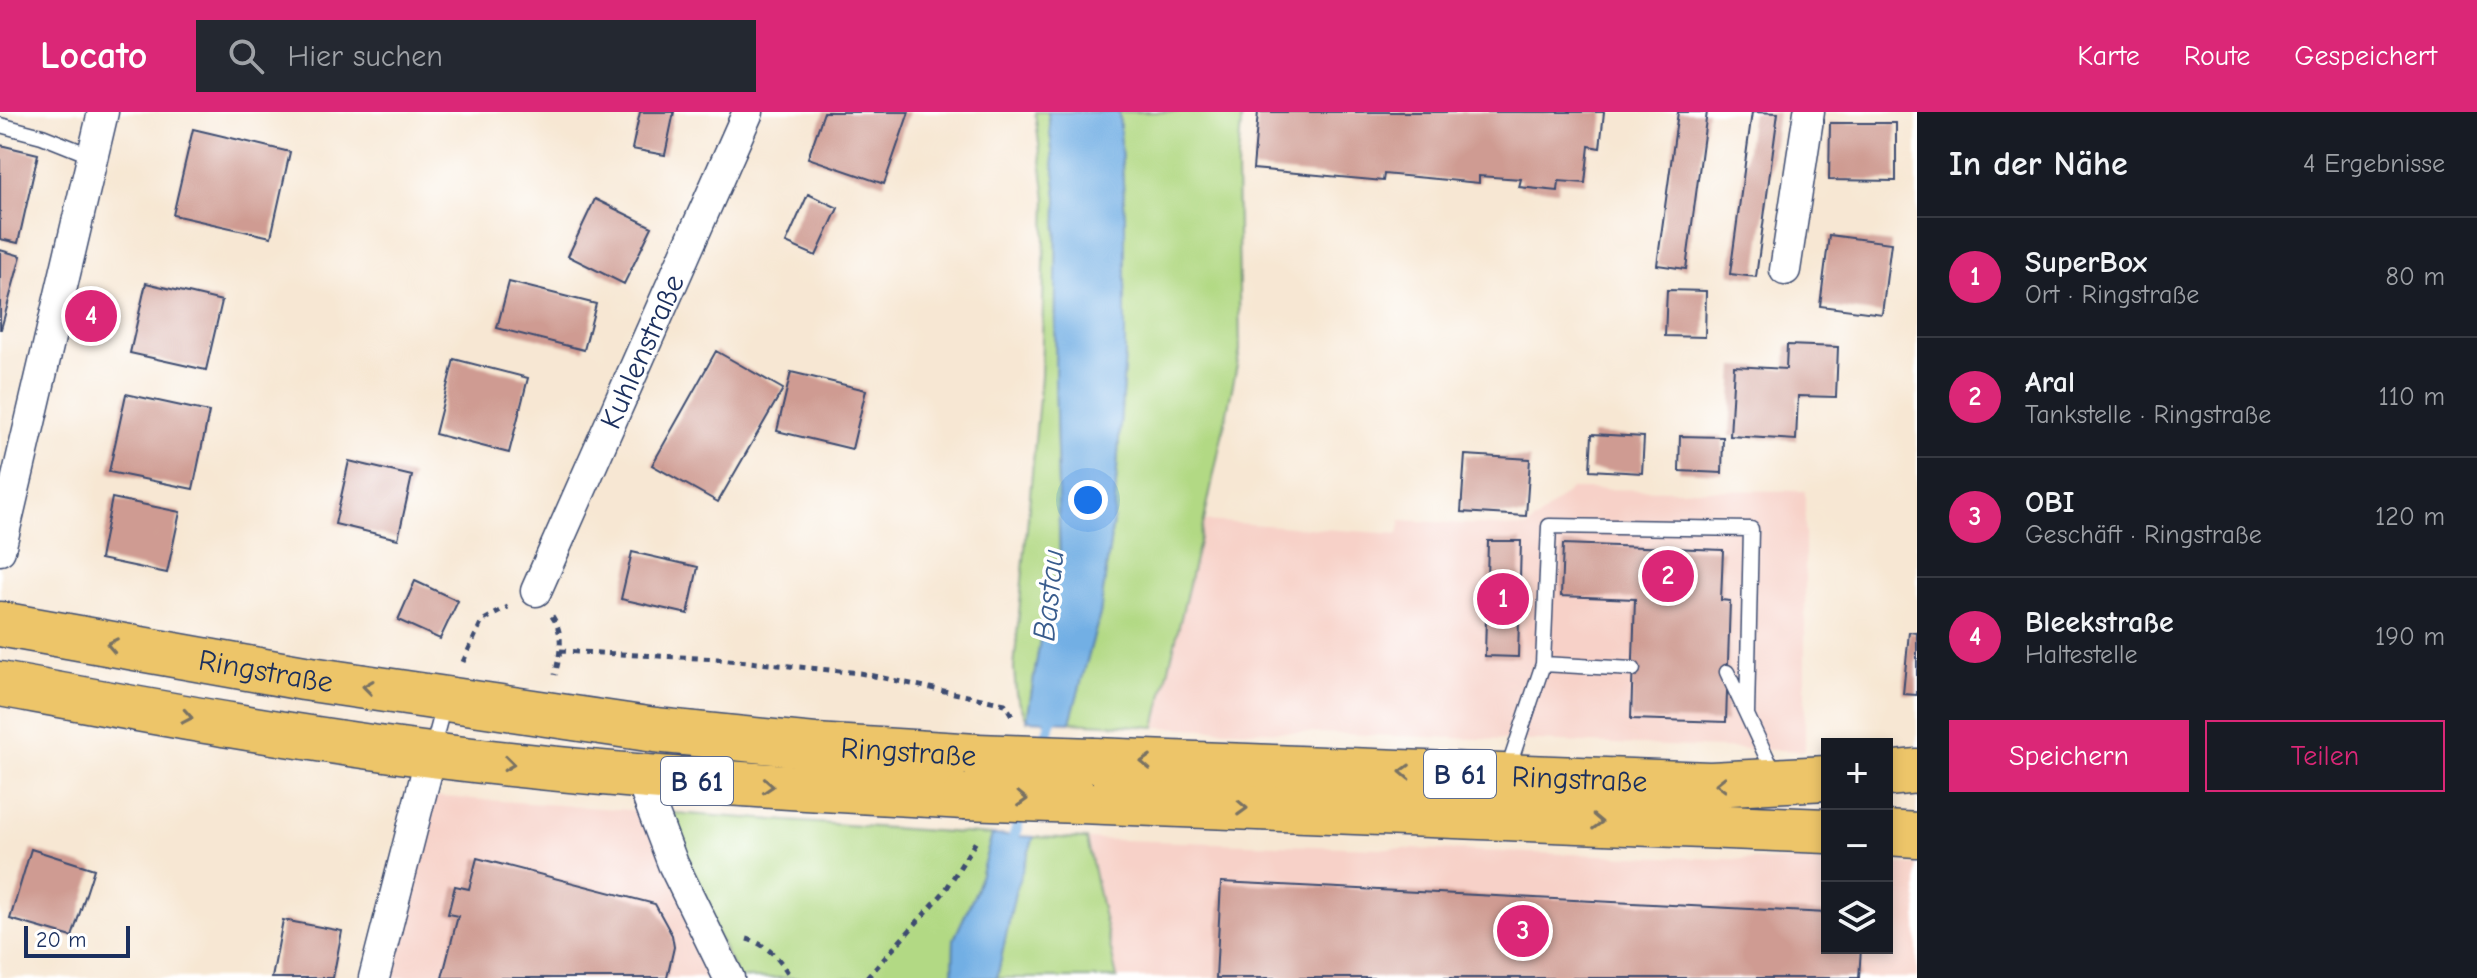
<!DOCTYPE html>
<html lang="de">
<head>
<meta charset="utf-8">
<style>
	body { margin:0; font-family:"Comic Neue",sans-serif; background:#242831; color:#f1f3f6 }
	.controls { position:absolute; right:24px; bottom:24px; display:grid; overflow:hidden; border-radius:0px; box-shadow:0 4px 12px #0003 }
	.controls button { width:72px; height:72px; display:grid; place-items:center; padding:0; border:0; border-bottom:2px solid #363941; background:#171b24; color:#f1f3f6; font:40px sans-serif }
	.scale { position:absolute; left:24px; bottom:20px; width:106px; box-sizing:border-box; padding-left:8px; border:4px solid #1b2f5e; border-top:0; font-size:22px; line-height:28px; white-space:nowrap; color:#1b2f5e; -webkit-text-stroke:6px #fff; paint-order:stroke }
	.you { position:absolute; left:1088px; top:388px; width:28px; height:28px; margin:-20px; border:6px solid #fff; border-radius:50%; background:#1a73e8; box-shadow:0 0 0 12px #1a73e833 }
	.badge { display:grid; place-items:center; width:52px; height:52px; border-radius:50%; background:#db2777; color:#fff; font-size:26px; font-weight:700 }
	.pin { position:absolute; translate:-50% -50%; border:4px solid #fff; box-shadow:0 2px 8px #0006 }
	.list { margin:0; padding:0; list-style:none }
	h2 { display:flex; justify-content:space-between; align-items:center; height:104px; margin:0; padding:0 32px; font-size:34px }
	h2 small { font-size:26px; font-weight:400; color:#9ea1a6 }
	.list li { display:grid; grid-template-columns:52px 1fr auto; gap:24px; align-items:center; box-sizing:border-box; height:120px; padding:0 32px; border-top:2px solid #363941 }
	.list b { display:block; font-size:30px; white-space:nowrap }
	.list p { margin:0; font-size:26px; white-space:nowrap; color:#9ea1a6 }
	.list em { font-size:26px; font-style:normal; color:#9ea1a6 }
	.actions { display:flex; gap:16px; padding:24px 32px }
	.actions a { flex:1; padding:18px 0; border:2px solid #db2777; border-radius:0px; text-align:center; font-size:28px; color:#db2777 }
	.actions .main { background:#db2777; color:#fff }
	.icon { flex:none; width:44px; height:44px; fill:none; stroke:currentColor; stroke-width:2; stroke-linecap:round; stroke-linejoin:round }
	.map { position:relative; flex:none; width:1917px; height:866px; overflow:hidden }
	header { display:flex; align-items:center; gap:48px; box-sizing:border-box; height:112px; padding:0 40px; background:#db2777; color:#fff }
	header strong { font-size:38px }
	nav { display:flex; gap:44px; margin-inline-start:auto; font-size:28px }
	.search { width:560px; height:72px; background:#242831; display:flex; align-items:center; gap:20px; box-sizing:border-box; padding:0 28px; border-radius:0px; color:#9ea1a6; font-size:30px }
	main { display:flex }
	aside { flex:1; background:#171b24 }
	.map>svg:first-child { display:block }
</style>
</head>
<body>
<header>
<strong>Locato</strong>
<div class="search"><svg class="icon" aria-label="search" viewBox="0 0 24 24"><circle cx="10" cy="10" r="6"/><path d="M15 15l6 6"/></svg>Hier suchen</div>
<nav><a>Karte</a><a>Route</a><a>Gespeichert</a></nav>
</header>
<main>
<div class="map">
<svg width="1917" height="866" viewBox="0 0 1917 866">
	<rect width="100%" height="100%" fill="#fff"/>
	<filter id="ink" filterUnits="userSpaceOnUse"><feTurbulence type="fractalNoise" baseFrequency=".0125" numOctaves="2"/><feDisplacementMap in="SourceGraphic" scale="16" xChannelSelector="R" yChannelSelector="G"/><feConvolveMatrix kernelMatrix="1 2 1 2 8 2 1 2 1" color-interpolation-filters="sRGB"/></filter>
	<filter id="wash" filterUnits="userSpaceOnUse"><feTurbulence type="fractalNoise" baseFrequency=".006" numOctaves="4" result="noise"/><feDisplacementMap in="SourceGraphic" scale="32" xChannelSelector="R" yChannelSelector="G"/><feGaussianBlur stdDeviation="1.8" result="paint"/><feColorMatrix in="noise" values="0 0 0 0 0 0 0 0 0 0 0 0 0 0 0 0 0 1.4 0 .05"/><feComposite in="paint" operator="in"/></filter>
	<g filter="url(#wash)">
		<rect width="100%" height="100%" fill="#f7e7d3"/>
		<path fill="#f7d1c8" d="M1571,377L1805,379V639L1155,615L1204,409L1398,422L1401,408L1527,416Z
			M414,683L658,700L738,866H366Z
			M1087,727L1827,750V836H1887V752L1917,753V866H1117Z"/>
		<path fill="#b2d984" stroke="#668471" stroke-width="2" d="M1035,0H1048L1057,85L1055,265L1060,450L1043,510L1027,608L1016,582L1014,556L1041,264L1046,87Z
			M1119,0H1242L1237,57L1240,239L1204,409L1155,615L1070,610L1100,502L1114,402L1125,241V105Z
			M658,700L992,723L976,779L954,827L953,866H738Z
			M1034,725L1087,727L1117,866H997L1016,775Z"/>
		<path fill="#72afe4" stroke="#466fa1" stroke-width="2" d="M1048,0H1119L1125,105V241L1114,402L1100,502L1070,610L1027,608L1043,510L1060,450L1055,265L1057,85Z
			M992,723L1034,725L1016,776L997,866H953L954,827L976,779Z"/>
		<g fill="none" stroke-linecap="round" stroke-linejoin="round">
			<path stroke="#72afe4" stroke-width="11" d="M1042,638L1055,597
				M1010,737L1023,696"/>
		</g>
		<g id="blocks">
			<path fill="#cf9b92" d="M640,0H674L665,43L632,37Z
				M824,0H909L884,72L808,46Z
				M1258,0H1604L1600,36L1589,34L1585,71L1559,69L1558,79L1519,75L1521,67L1479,64V71L1384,62L1383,69L1253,57Z
				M1678,0H1707L1686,157L1657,153Z
				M1752,0L1778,1L1756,165L1730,162Z
				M1830,11H1896V69L1829,68Z
				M193,17L290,40L271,125L173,103Z
				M0,33L38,42L18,131L0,127Z
				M808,82L838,96L816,144L786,131Z
				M595,87L652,115L624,172L568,144Z
				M1829,123L1891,131L1882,202L1820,194Z
				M0,138L21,144L1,217H0Z
				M509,170L596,192L584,238L497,216Z
				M146,171L222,189L206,258L130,241Z
				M1667,178L1706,179L1705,225L1665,224Z
				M1787,233L1838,235L1836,285L1798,284L1796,328L1730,324L1734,254L1786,257Z
				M716,239L783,277L718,390L652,353Z
				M454,247L528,266L509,341L435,322Z
				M791,260L866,278L852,337L777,319Z
				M126,282L209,300L193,377L109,360Z
				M1592,322L1644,325L1642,361L1590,358Z
				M1680,324L1723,325L1722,361L1679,359Z
				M1465,343L1530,347L1526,404L1461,400Z
				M349,349L412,364L398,427L335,412Z
				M112,386L180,400L167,461L100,447Z
				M1488,429H1521L1518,545L1485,544Z
				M1563,432L1723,438L1721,488L1730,489L1726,610L1631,607L1635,487L1561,484Z
				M632,440L698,455L688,502L621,487Z
				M415,469L458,489L440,527L398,508Z
				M1909,520L1917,521V583L1903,582Z
				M31,737L94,757L72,825L10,807Z
				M477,746L655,792L672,823L674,835L667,866H442L458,804L448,802L455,774L469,777Z
				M1221,770L1827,801V836H1861L1859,866H1216Z
				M283,808L342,819L333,866H272Z"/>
		</g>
	</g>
	<g filter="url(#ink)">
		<use href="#blocks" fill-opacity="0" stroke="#3c4b70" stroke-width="2"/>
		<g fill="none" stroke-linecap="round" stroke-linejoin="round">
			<defs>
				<path id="service" d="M0,13L42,24L92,44
					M1543,552L1549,414L1751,417L1747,602
					M1727,560L1775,663
					M432,638L444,593
					M1507,660L1543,552L1633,557"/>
				<g id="minor">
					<path d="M1785,158L1809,0"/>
					<path d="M0,438L103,0"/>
					<path id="s1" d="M536,479L748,0"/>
					<path d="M640,665L673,752L729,866"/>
					<path d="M374,866L431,643"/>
				</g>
				<g id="primary">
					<path id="s2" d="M0,512L304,566L655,618L815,634L977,644"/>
					<path d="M0,572C143,598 287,625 431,643C608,665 786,676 964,685"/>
					<path id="s3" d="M1094,648L1710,672L1827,666"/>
					<path d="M1887,662L1917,659"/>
					<path d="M1080,689L1827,719"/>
					<path d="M1887,721L1917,723"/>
				</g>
			</defs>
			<use href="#service" stroke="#3c4b70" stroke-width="17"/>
			<use href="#minor" stroke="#3c4b70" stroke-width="33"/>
			<use href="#primary" stroke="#3c4b70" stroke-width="47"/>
			<path stroke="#3c4b70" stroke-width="5" stroke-dasharray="6 6" stroke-linecap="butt" d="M552,504C565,523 560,542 555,563
				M560,539L718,547L860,561L1005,592L1013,605
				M463,550L482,509L508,495
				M747,827C768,833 780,847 791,866
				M867,866L945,779L978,726"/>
			<use href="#service" stroke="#fff" stroke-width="14"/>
			<use href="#minor" stroke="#fff" stroke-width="30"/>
			<use href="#primary" stroke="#edc569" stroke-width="44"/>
			<defs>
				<path id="primary-bridge" d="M977,644L1094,648
					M964,685L1080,689"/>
			</defs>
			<use href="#primary-bridge" stroke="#3c4b70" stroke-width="47" stroke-linecap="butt"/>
			<use href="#primary-bridge" stroke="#edc569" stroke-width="44"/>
		</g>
		<defs><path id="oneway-chevron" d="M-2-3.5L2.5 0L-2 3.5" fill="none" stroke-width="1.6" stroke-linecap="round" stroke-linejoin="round" transform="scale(2)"/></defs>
		<g stroke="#797263">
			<use href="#oneway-chevron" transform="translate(112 533) rotate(-169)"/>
			<use href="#oneway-chevron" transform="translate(368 575) rotate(-172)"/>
			<use href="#oneway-chevron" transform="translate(187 605) rotate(10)"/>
			<use href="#oneway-chevron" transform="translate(1146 650) rotate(-178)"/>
			<use href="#oneway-chevron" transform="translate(509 652) rotate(7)"/>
			<use href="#oneway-chevron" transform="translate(1405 660) rotate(-178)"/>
			<use href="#oneway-chevron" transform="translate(1721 672) rotate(179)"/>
			<use href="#oneway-chevron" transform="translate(768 674) rotate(4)"/>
			<use href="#oneway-chevron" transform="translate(1022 687) rotate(2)"/>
			<use href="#oneway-chevron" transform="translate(1242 696) rotate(2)"/>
			<use href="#oneway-chevron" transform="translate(1597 710) rotate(2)"/>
		</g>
	</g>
	<g text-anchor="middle" stroke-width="7" stroke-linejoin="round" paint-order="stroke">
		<g fill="#fff" stroke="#5f6d8e" stroke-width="2">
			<rect x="1424" y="638" width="72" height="48" rx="6"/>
			<rect x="661" y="645" width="72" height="48" rx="6"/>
		</g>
		<g font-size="28" font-weight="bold" fill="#1b2f5e">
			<text x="1460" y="672">B 61</text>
			<text x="697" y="679">B 61</text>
		</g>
		<g font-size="30" fill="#1b2f5e" stroke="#fff">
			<text dy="10" stroke="none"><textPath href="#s1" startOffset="262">Kuhlenstraße</textPath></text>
			<text dy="10" stroke="none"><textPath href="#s2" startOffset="270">Ringstraße</textPath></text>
			<text dy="10" stroke="none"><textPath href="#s2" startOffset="918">Ringstraße</textPath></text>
			<text dy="10" stroke="none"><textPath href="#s3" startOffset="486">Ringstraße</textPath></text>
		</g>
		<g font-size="32" font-style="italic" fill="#395c8d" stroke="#fff">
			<text transform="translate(1048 483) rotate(-84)" y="11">Bastau</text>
		</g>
	</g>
</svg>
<div class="controls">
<button>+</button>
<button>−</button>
<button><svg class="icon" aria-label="layers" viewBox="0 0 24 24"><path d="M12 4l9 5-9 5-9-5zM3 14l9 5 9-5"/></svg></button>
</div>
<div class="scale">20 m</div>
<div class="you"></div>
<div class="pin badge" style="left:1503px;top:487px">1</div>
<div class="pin badge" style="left:1668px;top:464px">2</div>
<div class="pin badge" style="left:1523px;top:819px">3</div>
<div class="pin badge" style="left:91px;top:204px">4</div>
</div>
<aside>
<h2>In der Nähe<small>4 Ergebnisse</small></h2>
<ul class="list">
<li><span class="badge">1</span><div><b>SuperBox</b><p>Ort · Ringstraße</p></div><em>80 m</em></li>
<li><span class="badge">2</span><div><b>Aral</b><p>Tankstelle · Ringstraße</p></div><em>110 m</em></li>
<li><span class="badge">3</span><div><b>OBI</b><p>Geschäft · Ringstraße</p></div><em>120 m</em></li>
<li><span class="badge">4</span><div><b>Bleekstraße</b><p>Haltestelle</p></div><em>190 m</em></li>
</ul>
<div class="actions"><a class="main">Speichern</a><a>Teilen</a></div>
</aside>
</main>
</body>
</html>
